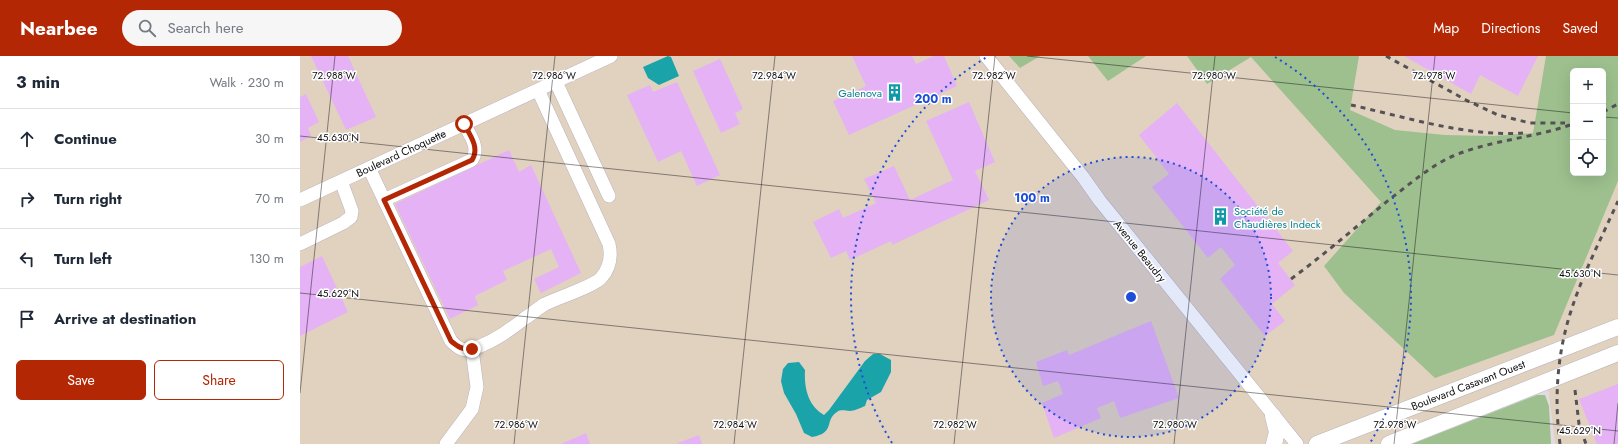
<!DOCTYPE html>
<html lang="en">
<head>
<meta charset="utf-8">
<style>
	body { margin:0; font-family:Jost,sans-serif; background:#f6f6f7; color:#1f2937 }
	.controls { position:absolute; right:12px; top:12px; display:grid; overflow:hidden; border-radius:6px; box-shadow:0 4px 16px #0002 }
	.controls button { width:36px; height:36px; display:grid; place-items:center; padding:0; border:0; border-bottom:1px solid #e0e1e3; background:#fff; color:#1f2937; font:20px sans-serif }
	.stop { position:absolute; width:12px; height:12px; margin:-9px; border:3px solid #b32705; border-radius:50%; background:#fff }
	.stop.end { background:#b32705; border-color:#fff; box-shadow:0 1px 4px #0008 }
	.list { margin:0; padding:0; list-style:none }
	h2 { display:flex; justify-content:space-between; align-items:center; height:52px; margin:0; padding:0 16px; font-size:17px }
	h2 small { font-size:13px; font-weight:400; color:#747a83 }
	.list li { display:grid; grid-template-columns:26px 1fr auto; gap:12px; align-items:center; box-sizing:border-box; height:60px; padding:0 16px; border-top:1px solid #e0e1e3 }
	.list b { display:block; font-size:15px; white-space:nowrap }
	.list em { font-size:13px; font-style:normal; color:#747a83 }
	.actions { display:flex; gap:8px; padding:12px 16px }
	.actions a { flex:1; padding:9px 0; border:1px solid #b32705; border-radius:6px; text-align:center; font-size:14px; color:#b32705 }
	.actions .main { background:#b32705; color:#fff }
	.icon { flex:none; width:22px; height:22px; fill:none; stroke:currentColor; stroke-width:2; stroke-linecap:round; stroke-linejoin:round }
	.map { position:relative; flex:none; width:1318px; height:388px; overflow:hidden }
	header { display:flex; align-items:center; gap:24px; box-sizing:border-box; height:56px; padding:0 20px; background:#b32705; color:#fff }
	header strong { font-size:19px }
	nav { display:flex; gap:22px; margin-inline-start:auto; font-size:14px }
	.search { width:280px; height:36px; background:#f6f6f7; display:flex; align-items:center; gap:10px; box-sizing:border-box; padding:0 14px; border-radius:22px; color:#747a83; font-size:15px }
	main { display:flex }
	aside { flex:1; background:#fff }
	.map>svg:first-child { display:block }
</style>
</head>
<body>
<header>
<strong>Nearbee</strong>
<div class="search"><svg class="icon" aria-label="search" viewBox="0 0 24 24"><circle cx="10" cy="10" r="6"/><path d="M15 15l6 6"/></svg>Search here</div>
<nav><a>Map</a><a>Directions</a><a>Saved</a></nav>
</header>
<main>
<aside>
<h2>3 min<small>Walk · 230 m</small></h2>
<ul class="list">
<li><svg class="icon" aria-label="ahead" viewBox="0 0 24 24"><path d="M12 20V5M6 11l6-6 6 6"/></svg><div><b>Continue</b></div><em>30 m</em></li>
<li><svg class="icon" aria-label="right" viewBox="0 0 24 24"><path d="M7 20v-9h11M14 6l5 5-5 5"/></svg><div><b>Turn right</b></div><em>70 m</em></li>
<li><svg class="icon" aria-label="left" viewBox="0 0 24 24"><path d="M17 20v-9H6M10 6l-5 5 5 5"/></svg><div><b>Turn left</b></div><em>130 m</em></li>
<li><svg class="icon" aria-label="arrive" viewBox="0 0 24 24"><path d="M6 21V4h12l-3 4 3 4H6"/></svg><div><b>Arrive at destination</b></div></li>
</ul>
<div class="actions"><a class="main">Save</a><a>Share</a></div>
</aside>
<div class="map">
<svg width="1318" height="388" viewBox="0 0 1318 388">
	<rect width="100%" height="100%" fill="#e1dce3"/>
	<path fill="#e1d2c0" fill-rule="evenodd" d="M0,0H1318V388H1255L1248,330L1098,388H0ZM1273,15H1303V117H1273Z"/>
	<path fill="#9dc08e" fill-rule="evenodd" d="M709,0H740L720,12Z
		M788,0H846L808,25Z
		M887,0H1059L1050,54L1095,74L1145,79L1193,80L1233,77L1246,0H1318V125L1254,279L1135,322L1044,237L1024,210L1081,146L951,1L907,28ZM1273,15H1303V117H1273Z
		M1237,339H1245L1249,350L1251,388H1112Z"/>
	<path fill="#1ba3aa" d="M368,0L371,1L379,20L359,29L348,22L343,11Z
		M573,298H580L591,304V316L581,336L567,344L565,350C560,352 554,355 550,355C545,355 541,353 537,356C524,364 536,377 512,381L504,377L496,358L484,337L481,325L483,313L488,307L499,306L505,314C504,332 508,350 524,359L529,354L565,305Z"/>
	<path fill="#e4b2f5" d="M11,0H48L76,61L46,74Z
		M552,0H612L616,8L634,0H644L657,30L549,79L533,45L566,30Z
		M1104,0H1238L1218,40L1180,19L1171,38Z
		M420,3L443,53L435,57L440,68L421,77L393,15Z
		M377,26L420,119L397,130L381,95L358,106L327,39L350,29L353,36Z
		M6,38L19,66L8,72L11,80L0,86V41Z
		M669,46L695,106L675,115L689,144L592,189L591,185L550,204L546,195L531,202L513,166L539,153L543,162L576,147L564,123L594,110L610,144L653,124L626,65Z
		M877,47L993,195L978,207L995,229L972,248L985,265L965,280L920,223L935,209L921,191L908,202L852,131L869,118L839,79Z
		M209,94L219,116L231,109L281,217L241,237L234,223L259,211L251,193L203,215L207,224L175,240L178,249L150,263L95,148Z
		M22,200L48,256L0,280V211Z
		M851,265L879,342L820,362L814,345L797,352L801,362L754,382L742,347L763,338L758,325L743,330L736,306L767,294L769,299Z
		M1318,328V388H1297L1279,343Z
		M286,377L290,388H261Z
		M399,379L402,388H378V387Z"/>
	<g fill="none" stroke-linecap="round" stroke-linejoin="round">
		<defs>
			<path id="minor" d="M686,0L783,121L800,145L997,388
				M256,26L309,140
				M69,112L151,285C157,291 163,296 172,293C192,287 209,275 225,262C232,258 238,252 245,248C257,242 294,230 301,222C310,212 312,201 309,188L238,34
				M0,144L311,0
				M84,144L172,104C180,92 170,79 164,68
				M0,188L43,167L51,161L52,155L41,125
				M146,388L172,353L177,331L172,293"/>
			<path id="major" d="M973,360L977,376L974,388
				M1017,388L1318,271
				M1089,388L1318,297"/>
		</defs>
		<use href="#minor" stroke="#b9b3bb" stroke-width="14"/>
		<use href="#major" stroke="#b9b3bb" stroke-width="17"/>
		<use href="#minor" stroke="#fff" stroke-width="13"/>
		<use href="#major" stroke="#fff" stroke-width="16"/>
		<path stroke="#555256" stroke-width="3" stroke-dasharray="5 5" stroke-linecap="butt" d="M1086,0L1166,44L1198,59L1230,67H1265
			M1051,49C1106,61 1167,81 1223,77
			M1303,56L1318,48
			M991,223C1025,198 1057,170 1090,143C1110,128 1130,110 1153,100C1191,84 1234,82 1273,68
			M1275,334L1279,368L1286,388
			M1260,388C1254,343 1257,298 1271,255C1283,217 1302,181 1318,145"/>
	</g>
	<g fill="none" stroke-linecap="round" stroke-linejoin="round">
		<path stroke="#b32705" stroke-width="5" d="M164,68C170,79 180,92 172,104L84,144L151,285C158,291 163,294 172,293"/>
	</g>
	<path fill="none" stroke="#0e0c0f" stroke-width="1" stroke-opacity="0.45" d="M727,0L1273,57M1303,61L1318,62M0,80L1318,219M0,237L1318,375M0,337L35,0M214,388L255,0M434,388L475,0M654,388L695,0M874,388L915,0M1094,388L1135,0M1314,388L1318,347"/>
	<circle cx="831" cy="241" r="140" fill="#1d4ed8" fill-opacity=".12"/>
	<g fill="none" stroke="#1d4ed8" stroke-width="2" stroke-dasharray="2 4">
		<circle cx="831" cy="241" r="140"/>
		<path d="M592 387A280 280 0 0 1 687 1M975 1A280 280 0 0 1 1070 387"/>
	</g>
	<defs>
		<symbol id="building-bare" viewBox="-9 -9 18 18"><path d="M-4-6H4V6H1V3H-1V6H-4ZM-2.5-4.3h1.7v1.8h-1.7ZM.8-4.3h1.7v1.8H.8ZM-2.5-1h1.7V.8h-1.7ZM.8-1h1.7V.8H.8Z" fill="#0f9aa8" stroke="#fff" stroke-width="2.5" paint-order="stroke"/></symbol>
	</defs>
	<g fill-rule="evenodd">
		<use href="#building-bare" x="582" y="24" width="25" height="25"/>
		<use href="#building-bare" x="908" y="148" width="25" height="25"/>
	</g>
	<g text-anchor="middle" stroke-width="3" stroke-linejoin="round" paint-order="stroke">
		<g font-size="11" fill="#0d838f" stroke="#fff" text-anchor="end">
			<text x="582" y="41">Galenova</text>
			<text x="934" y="159" text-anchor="start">Société de<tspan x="934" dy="13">Chaudières Indeck</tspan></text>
		</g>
		<g font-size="11" fill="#0e0c0f" stroke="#fff">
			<text transform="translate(101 97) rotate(-25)" y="4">Boulevard Choquette</text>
			<text transform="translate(840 195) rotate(51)" y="4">Avenue Beaudry</text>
			<text transform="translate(1168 329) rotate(-21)" y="4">Boulevard Casavant Ouest</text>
		</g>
	</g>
	<g font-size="10" text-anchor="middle" fill="#0e0c0f" stroke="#fff" stroke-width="3" stroke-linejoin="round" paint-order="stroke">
		<text x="34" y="23">72.988°W</text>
		<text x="254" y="23">72.986°W</text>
		<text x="474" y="23">72.984°W</text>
		<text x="694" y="23">72.982°W</text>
		<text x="914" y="23">72.980°W</text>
		<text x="1134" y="23">72.978°W</text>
		<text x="38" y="85">45.630°N</text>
		<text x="1280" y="221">45.630°N</text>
		<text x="38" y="241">45.629°N</text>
		<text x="216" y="372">72.986°W</text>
		<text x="435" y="372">72.984°W</text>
		<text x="655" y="372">72.982°W</text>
		<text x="875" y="372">72.980°W</text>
		<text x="1095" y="372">72.978°W</text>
		<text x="1280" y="378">45.629°N</text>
	</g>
	<circle cx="831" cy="241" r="6" fill="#1d4ed8" stroke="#fff" stroke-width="2"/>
	<g font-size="12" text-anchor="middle" font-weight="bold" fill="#1d4ed8" stroke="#fff" stroke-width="3" stroke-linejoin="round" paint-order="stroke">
		<text x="633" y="47">200 m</text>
		<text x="732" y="146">100 m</text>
	</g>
</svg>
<div class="controls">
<button>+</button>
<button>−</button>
<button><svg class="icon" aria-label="locate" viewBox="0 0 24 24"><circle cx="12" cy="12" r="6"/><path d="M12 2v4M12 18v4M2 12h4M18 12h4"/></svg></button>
</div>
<div class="stop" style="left:164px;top:68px"></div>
<div class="stop end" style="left:172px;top:293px"></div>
</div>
</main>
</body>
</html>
